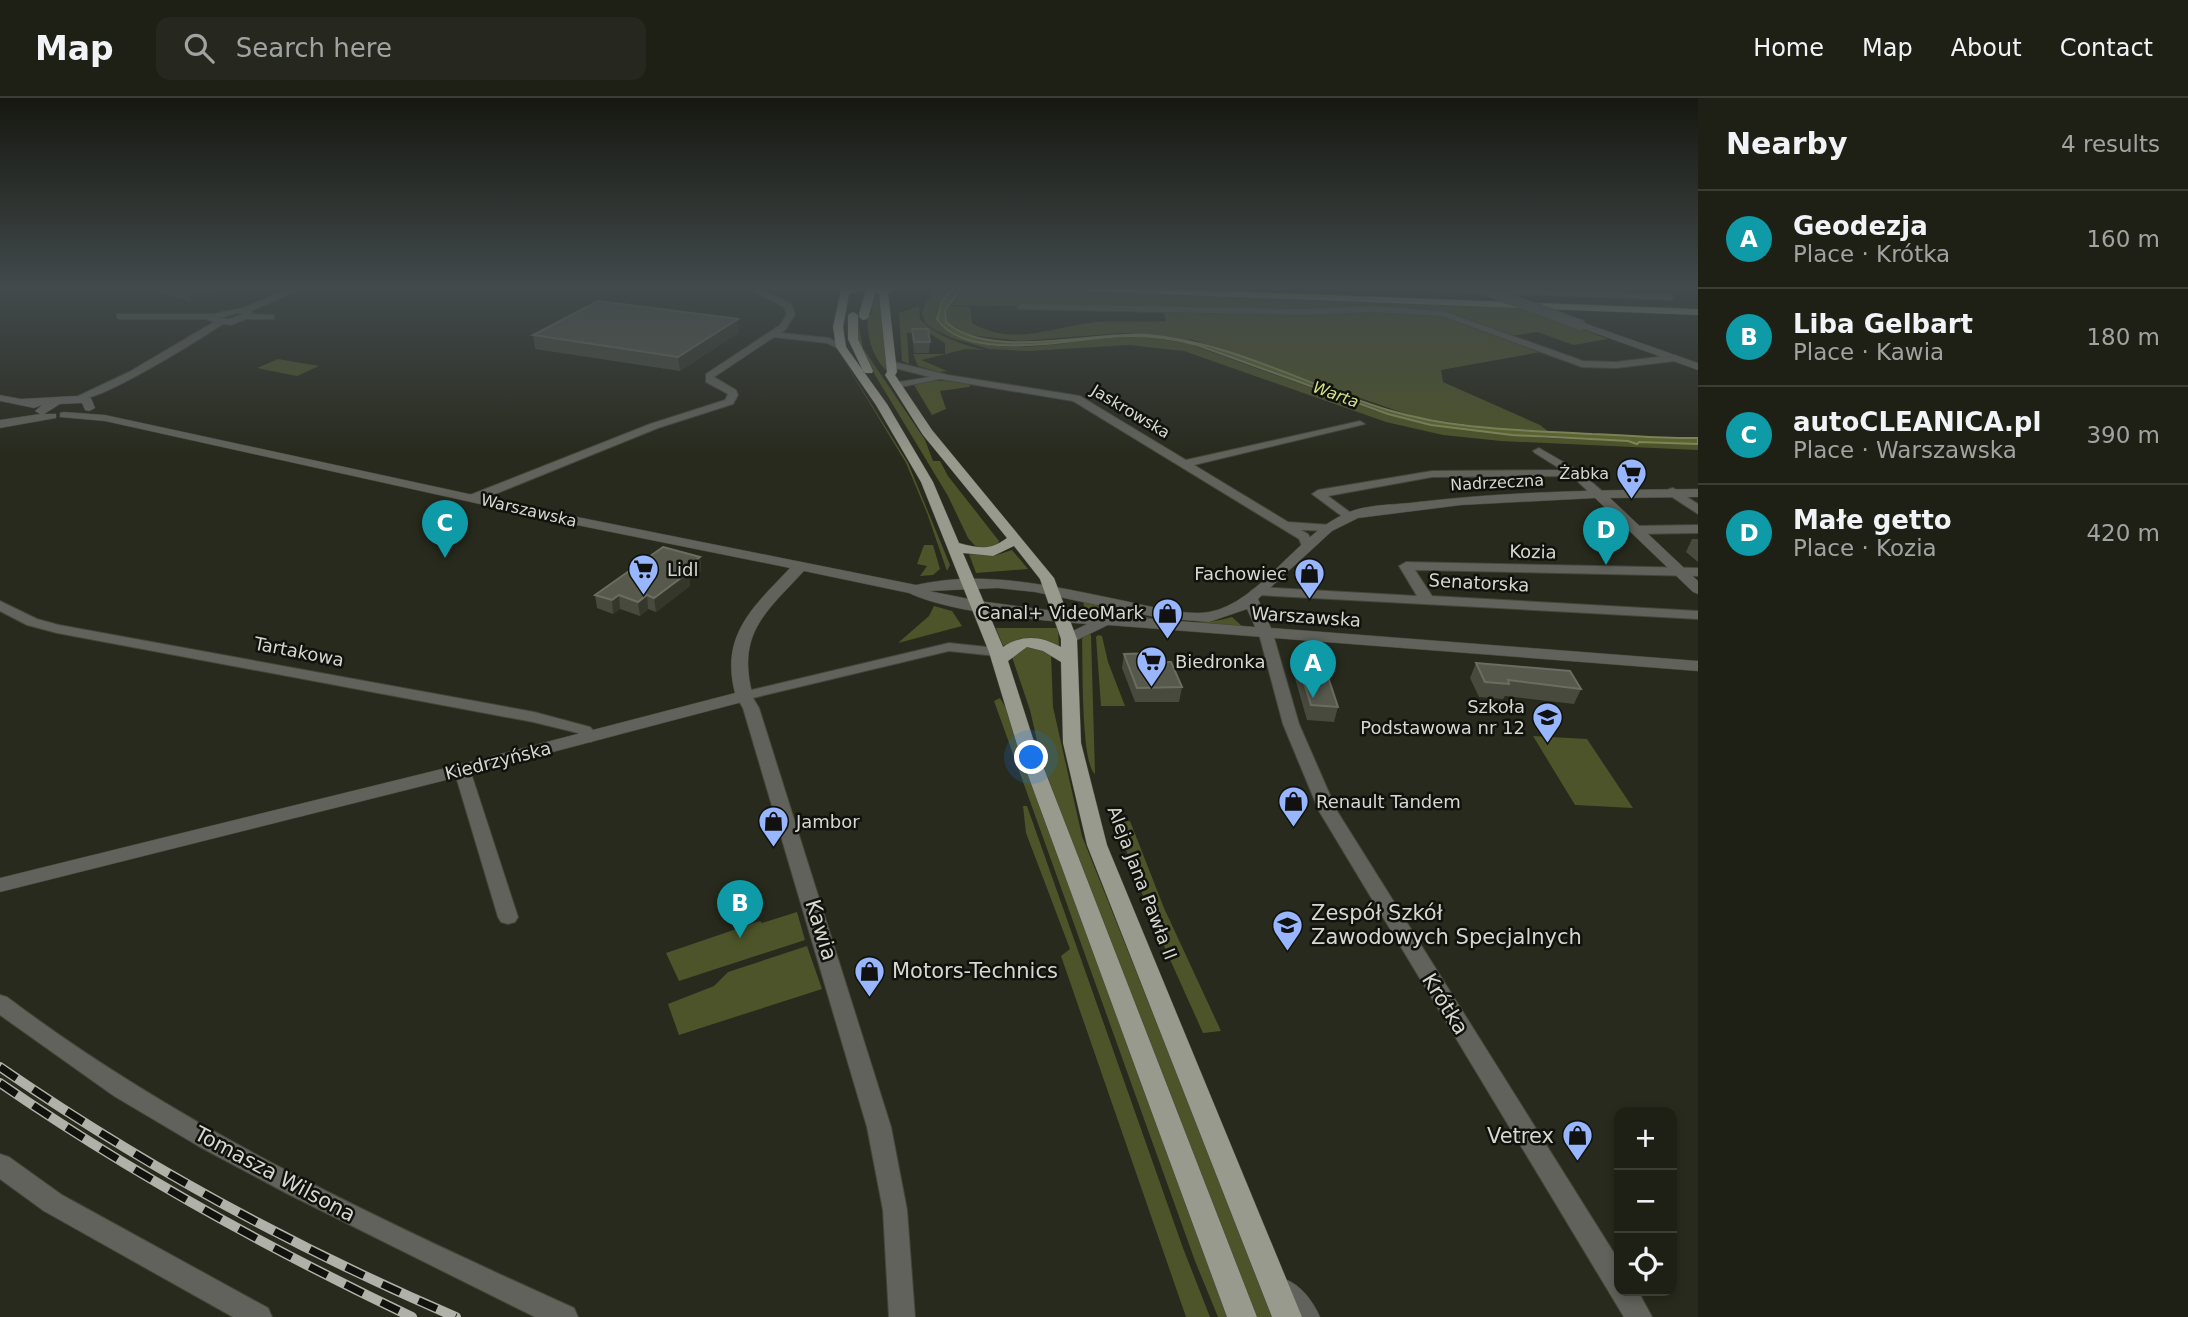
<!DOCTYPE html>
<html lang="en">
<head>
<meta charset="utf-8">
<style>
	body { margin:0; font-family:"DejaVu Sans",sans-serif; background:#26281f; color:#f1f3f6 }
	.controls { position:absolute; right:21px; bottom:21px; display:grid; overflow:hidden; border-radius:14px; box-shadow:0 4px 10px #0003 }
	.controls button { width:63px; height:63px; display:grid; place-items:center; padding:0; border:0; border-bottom:2px solid #3c3e35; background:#1e2016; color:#f1f3f6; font:35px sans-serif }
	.you { position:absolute; left:1032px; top:660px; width:24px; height:24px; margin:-18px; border:5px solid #fff; border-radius:50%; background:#1a73e8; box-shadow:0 0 0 10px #1a73e833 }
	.badge { display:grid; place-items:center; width:46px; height:46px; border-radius:50%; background:#d93025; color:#fff; font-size:23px; font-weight:700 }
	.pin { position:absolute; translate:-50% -58px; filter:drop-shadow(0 2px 4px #0008) }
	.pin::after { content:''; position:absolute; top:37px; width:24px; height:21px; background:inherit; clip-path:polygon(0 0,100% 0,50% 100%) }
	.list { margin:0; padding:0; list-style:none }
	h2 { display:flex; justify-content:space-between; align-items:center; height:91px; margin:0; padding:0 28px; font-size:30px }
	h2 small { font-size:23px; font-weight:400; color:#a1a3a1 }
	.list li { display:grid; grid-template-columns:46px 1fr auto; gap:21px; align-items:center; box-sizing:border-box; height:98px; padding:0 28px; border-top:2px solid #3c3e35 }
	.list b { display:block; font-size:26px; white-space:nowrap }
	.list p { margin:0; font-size:23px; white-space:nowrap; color:#a1a3a1 }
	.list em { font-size:23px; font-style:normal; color:#a1a3a1 }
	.icon { flex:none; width:38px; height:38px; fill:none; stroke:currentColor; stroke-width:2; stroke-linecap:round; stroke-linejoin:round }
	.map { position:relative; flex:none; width:1698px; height:1219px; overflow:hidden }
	header { display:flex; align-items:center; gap:42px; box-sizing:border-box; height:98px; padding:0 35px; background:#1e2016; border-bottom:2px solid #3c3e35 }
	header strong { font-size:33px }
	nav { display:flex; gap:38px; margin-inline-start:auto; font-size:24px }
	.search { width:490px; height:63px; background:#26281f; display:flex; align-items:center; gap:18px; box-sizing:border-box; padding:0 24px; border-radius:14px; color:#a1a3a1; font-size:26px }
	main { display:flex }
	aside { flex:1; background:#1e2016 }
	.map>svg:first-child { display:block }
</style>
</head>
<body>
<header>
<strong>Map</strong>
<div class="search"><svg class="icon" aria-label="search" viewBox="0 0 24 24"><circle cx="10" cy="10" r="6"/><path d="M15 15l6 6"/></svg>Search here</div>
<nav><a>Home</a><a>Map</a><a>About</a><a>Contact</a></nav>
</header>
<main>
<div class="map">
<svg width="1698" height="1219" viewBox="0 0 1698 1219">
	<rect width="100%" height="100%" fill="#282a1d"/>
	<path fill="#4d5429" d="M939,189L953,191C944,203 931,210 939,226C989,266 1065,242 1124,239C1146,239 1167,242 1189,246L1376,313L1431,327L1545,340L1698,346V352L1501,343L1443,337L1386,324L1184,253L1129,247L1028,253L989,251L952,240L935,232L925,225L922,215L926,205Z
		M967,190L1521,209L1608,241L1574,247L1537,234L1511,238L1541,254L1441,272L1443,284L1540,327L1549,334L1491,330L1415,319L1193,242L1124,235L1020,243L970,237L946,224L944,216L948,208L970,209L972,225C1013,249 1052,229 1095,224C1118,222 1143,225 1166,223L1163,212L951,207Z
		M875,198L879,199L889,275C873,262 866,238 868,218L871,217Z
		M862,201L858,224L863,250L925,342L933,363H940L948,378L999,443L996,450H977L968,440L948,398L869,267L858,244L856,229Z
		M919,208L920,221C935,238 963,247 985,252L966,251L921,262L947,273L939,274L918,268L913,256H945V245L929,235H907L909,266L902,263L899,215Z
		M835,248L908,365L950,467L947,473L927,415L906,365Z
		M278,261L319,268L297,278L257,270Z
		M930,282L972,285L969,289L940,293L946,311L932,317L914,287Z
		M924,447H933L940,471L933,477L920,478L927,468L917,466Z
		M1012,452L1028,471L976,475L969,456L994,458Z
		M1083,504C1129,514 1184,534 1232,519L1243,529L1086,517Z
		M934,508L952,513L962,528L898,545L929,518Z
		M996,530H1058L1059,549C1037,543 1023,539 1003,548Z
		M1087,534L1091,537L1095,676C1081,665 1083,564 1082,541Z
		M1098,537L1102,538L1108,564L1125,608H1101L1096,539Z
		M1024,548H1035L1051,556L1053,609L1082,738L1274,1219H1255L1063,721L1042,664L1030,612L1012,559Z
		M1000,600L1009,615L1228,1219H1218L1195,1163L994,603Z
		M1533,638L1587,641L1633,710L1575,707Z
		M1023,708H1027L1183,1150L1210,1219H1186L1061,858L1070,851L1026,735Z
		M1130,723L1164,810L1221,933L1203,935C1172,865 1139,797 1117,724Z
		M797,814L805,842L679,883L666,855L760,823L762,825Z
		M807,848L822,891L679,937L668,906L714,888L728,874Z"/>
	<path fill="#5e662a" stroke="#82885c" stroke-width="2" d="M955,188H964L945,212L946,224C989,263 1092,233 1147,237C1232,244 1308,288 1388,312C1454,332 1524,332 1592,336C1628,337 1663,341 1698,340V346L1639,344L1637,346L1628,343L1512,337L1431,327L1388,316L1197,247C1175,241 1151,238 1128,238C1080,238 969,268 937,221L941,205Z"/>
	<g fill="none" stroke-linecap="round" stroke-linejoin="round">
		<defs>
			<path id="minor" d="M296,188H306L251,213L253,216L274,217V221H246L231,227L223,226C203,239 89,312 72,301L129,274L214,224L206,221H120L117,220V216H213L243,210ZM238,215L244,216L230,221L219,220Z
				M743,188H753L791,206L795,216L786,231L781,235L829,240L846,249L841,252L827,245L774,239L714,279L736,292L738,297L733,306L658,330L478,403H470V397L650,326L725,302L728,296L706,284V276L780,227L787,216L784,209Z
				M1361,188L1668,196L1674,200L1670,202L1365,190Z
				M1021,206L1304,211L1372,208L1443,213L1583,263L1616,264L1675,257L1680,260L1675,263L1616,270L1582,269L1442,218L1372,214L1304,217L1018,211L1017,209Z
				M890,263L948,277L1080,298L1186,362L1360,323L1365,326L1194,367L1288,424L1331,427V433L1301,432L1308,436L1314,447L1308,451L1303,450L1299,441L1073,303L940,281L896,290L893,289V285L930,279L887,268V264Z
				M1539,350L1579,373L1602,393V399H1594L1572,378L1432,379L1328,398L1351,415V421L1347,422L1312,396L1318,392L1432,373L1562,372L1535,355L1533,353Z
				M1673,390L1698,406V416L1669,397V391Z
				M1698,427V435L1635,436L1629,432L1635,428Z
				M1406,464L1698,470V478L1415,472L1432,498L1698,513V521L1258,497L1251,493L1258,489L1417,498L1399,468Z
				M0,503L37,521L59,527L534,614L590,629L599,639L591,644L585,643L578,635L533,624L57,535L27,527L0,513Z
				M1266,532L1273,536L1299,626L1337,713L1619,1163V1193H1638L1652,1219H1624L1319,713L1283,626L1259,536Z
				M949,545L997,550L1004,554L997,558L949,553L753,600L759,610L891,1029L907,1112L915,1219H889L883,1112L867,1029L743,610L736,598L739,595Z
				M462,667L470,672L518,819L515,824L508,826L501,824L498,819L454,672Z
				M0,897L7,899C179,1029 379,1122 574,1210L578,1219H535L288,1096L200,1049L114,998L0,917Z
				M0,1056L9,1059L62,1097L268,1210L272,1219H233L44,1113L0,1081Z"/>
			<path id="tertiary" d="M1578,225H1584L1698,265V272L1578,229Z
				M0,297L21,301L75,298L91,300L95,310L89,313L85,312L82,305L60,306L44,316H56V320L0,330V322L40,316L35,313L42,307L34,310L0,303Z
				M64,314L105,317L552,414L916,487C985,471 1057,489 1125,503C1149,508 1185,518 1209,514C1260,505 1298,434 1349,414C1369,406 1396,407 1418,404C1511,393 1604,392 1698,391V399L1610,400L1698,483V496L1693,494L1595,400L1461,407L1358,420L1332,433L1258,501L1271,530L1698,563V573L1108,527L1069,546L1063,544L1061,541L1063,538L1087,526C1040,522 950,515 909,495L804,473C765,515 736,536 753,598L750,602L462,678L0,794V780L462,666L735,595C720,537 753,509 790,470L552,422L105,323L60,319V315ZM998,490L1035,494L1160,520L1209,524L1247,511L1255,529L1062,514L979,503L929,493Z
				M1285,1181C1301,1187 1313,1203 1320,1219H1286L1270,1195L1275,1185Z"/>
			<path id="primary" d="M842,188H850V190L868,188L882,191L902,188L888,195L897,274L895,277L932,332L1054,480L1077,541L1081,645L1107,747L1302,1219H1272L1087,747L1063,645L1061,564L1043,553L1027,549L1008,563L1036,650L1257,1219H1227L1018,650L989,554L921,384L876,307L836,249L833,229ZM862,192L879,196L887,274L885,277L923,337L1007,440C990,453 978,450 959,445L933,384L887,306L846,249L843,229L849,196ZM1014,448L1040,481L1061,541V549C1041,538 1023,536 1003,549L963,455L993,458Z
				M1026,188H1092L1698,211V217L1030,191Z
				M853,214L858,217V241L873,273L872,275H864L848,241V217Z"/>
		</defs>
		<use href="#minor" stroke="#44463a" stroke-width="2"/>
		<use href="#tertiary" stroke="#44463a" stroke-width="1"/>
		<use href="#primary" stroke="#44463a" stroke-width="1"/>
		<use href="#minor" fill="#61625b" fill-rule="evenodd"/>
		<use href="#tertiary" fill="#61625b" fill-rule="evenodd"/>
		<use href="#primary" fill="#989a8d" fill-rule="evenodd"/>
		<defs>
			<path id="rail" d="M0,969C144,1068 295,1150 456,1219
				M0,985C131,1075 269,1151 412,1219"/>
		</defs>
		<use href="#rail" stroke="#b0b2a9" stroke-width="10"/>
		<use href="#rail" stroke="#11120d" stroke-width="7" stroke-dasharray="20" stroke-linecap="butt"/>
		<defs>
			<path id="tertiary-bridge" d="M1474,188L1581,227"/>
			<path id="primary-bridge" d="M864,217L872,188"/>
		</defs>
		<use href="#tertiary-bridge" stroke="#44463a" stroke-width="11" stroke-linecap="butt"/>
		<use href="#primary-bridge" stroke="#44463a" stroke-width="11" stroke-linecap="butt"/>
		<use href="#tertiary-bridge" stroke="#61625b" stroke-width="10"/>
		<use href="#primary-bridge" stroke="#989a8d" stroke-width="10"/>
	</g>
	<path fill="#484a3d" d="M137,188H248L191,204Z
		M738,221V235L680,273L535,251L533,237Z
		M912,231L930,244L929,255H914Z
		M1692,441H1698V464L1686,454Z
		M700,459L701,473L690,481V488L656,514L648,511L640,518L620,511L613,516L597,510L595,497Z
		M1124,556L1164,564L1182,589L1179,604H1135L1122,570Z
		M1295,556L1318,563L1338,609L1334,624L1307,622L1292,570Z
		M1476,565L1581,591L1574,606L1505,598L1503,601L1479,599L1470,580Z"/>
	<path fill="#35372a" d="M198,188H248L191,204L187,191Z
		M738,221V235L680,273L678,259Z
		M700,459L701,473L690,481V488L656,514L654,500L682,472Z
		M619,497L620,511L613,516L612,502Z
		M647,497L648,511L640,518L638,504Z"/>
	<path fill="#57594d" stroke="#6b6d61" stroke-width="2" d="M176,188H198L187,191Z
		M598,203L738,221L678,259L533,237Z
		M912,231H928L930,244H914Z
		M663,449L700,459L682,472L689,474L654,500L647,497L638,504L619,497L612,502L595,497Z
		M1161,555L1164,564H1171L1182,589L1137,590L1124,556Z
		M1295,556L1316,557L1318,563L1323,564L1338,609L1311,607Z
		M1476,565L1570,573L1581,591L1508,582L1509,586L1485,584Z"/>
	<linearGradient id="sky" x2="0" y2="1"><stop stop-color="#161710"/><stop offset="0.53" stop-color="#424a4c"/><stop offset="1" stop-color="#424a4c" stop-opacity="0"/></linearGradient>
	<rect width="1698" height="358" fill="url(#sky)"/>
	<defs>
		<symbol id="supermarket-pin" viewBox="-11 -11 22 30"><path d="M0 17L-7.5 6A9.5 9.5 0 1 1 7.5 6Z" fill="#97b6fd" stroke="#11120d"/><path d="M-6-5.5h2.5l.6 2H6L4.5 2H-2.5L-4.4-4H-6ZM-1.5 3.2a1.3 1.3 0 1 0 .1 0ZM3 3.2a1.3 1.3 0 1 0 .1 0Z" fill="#111"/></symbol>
		<symbol id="shop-pin" viewBox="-11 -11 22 30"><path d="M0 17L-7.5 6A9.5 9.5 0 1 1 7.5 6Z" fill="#97b6fd" stroke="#11120d"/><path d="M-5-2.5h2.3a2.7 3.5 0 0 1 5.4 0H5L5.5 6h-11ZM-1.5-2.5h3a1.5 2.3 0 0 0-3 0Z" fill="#111"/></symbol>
		<symbol id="school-pin" viewBox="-11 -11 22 30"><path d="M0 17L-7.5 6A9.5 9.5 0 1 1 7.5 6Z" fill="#97b6fd" stroke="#11120d"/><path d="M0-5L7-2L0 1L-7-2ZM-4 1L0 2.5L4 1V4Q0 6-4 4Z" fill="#111"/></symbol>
	</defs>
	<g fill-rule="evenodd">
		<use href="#supermarket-pin" x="1614" y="358" width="35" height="47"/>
		<use href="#supermarket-pin" x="626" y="454" width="35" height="47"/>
		<use href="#shop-pin" x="1292" y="458" width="35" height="47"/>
		<use href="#shop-pin" x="1150" y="498" width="35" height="47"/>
		<use href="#supermarket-pin" x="1134" y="546" width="35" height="47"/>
		<use href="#school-pin" x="1530" y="602" width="35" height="47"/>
		<use href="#shop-pin" x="1276" y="686" width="35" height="47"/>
		<use href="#shop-pin" x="756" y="706" width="35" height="47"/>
		<use href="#school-pin" x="1270" y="810" width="35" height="47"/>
		<use href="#shop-pin" x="852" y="856" width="35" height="47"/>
		<use href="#shop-pin" x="1560" y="1020" width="35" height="47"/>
	</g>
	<g text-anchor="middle" stroke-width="5" stroke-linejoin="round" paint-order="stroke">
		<g font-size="16" font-style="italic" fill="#d2e088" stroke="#11120d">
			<text transform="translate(1336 296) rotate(20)" y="6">Warta</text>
		</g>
		<g font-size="16" fill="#d6d8d0" stroke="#11120d">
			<text transform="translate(1131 313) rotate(31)" y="6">Jaskrowska</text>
			<text transform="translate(1497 384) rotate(-3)" y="6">Nadrzeczna</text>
			<text transform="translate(529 412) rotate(13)" y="6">Warszawska</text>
		</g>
		<g font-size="16" fill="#d6d8d0" stroke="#11120d" text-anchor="end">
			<text x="1609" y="381">Żabka</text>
		</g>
		<g font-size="18" fill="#d6d8d0" stroke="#11120d">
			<text transform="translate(1533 454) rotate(1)" y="6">Kozia</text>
			<text transform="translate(1479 485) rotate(3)" y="6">Senatorska</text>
			<text transform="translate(1306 519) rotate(4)" y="6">Warszawska</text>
			<text transform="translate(299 554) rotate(11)" y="6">Tartakowa</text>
			<text transform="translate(498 663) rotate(-14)" y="6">Kiedrzyńska</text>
			<text transform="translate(1142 785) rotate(69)" y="6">Aleja Jana Pawła II</text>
		</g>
		<g font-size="18" fill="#d6d8d0" stroke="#11120d" text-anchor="start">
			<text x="667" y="478">Lidl</text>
			<text x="1287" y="482" text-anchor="end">Fachowiec</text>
			<text x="1144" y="521" text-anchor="end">Canal+ VideoMark</text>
			<text x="1175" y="570">Biedronka</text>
			<text x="1525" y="615" text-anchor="end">Szkoła<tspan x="1525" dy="21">Podstawowa nr 12</tspan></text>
			<text x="1316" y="710">Renault Tandem</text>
			<text x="796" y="730">Jambor</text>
		</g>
		<g font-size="21" fill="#d6d8d0" stroke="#11120d" text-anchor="start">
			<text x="1311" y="822">Zespół Szkół<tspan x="1311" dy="24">Zawodowych Specjalnych</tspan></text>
			<text x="892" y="880">Motors-Technics</text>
			<text x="1554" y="1045" text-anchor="end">Vetrex</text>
		</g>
		<g font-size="21" fill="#d6d8d0" stroke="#11120d">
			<text transform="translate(821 832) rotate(73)" y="7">Kawia</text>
			<text transform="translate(1445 906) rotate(58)" y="7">Krótka</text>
			<text transform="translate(275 1076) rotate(28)" y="7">Tomasza Wilsona</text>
		</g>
	</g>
</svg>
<div class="controls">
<button>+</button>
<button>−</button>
<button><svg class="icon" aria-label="locate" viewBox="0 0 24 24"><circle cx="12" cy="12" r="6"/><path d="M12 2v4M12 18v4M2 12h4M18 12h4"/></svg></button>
</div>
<div class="you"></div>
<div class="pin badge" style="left:1313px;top:600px;background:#0f9aa8">A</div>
<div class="pin badge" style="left:740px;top:840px;background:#0f9aa8">B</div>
<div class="pin badge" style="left:445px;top:460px;background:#0f9aa8">C</div>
<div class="pin badge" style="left:1606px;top:467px;background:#0f9aa8">D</div>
</div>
<aside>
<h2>Nearby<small>4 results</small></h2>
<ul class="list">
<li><span class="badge" style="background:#0f9aa8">A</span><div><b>Geodezja</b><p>Place · Krótka</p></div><em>160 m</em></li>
<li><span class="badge" style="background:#0f9aa8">B</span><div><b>Liba Gelbart</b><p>Place · Kawia</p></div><em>180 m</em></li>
<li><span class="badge" style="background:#0f9aa8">C</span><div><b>autoCLEANICA.pl</b><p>Place · Warszawska</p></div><em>390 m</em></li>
<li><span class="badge" style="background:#0f9aa8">D</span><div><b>Małe getto</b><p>Place · Kozia</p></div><em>420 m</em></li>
</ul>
</aside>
</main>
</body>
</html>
